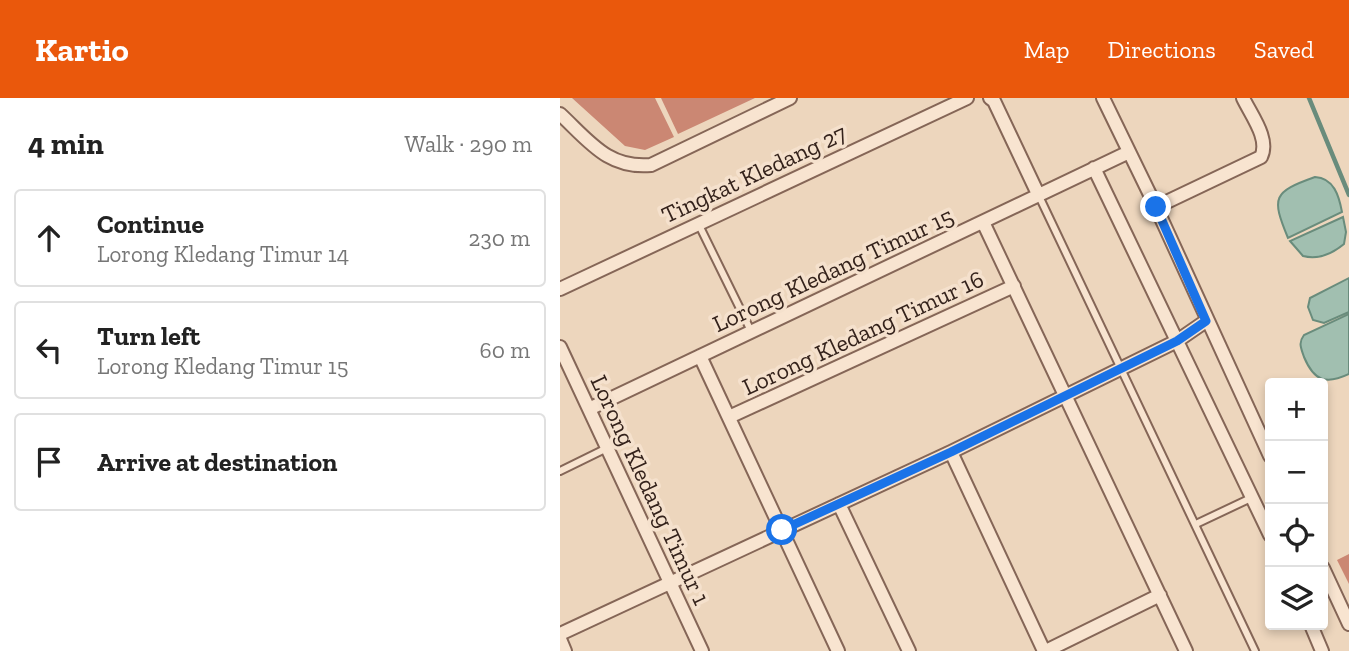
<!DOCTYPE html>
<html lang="en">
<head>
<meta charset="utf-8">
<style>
	body { margin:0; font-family:"Zilla Slab",serif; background:#f6f6f6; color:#222 }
	.controls { position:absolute; right:21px; bottom:21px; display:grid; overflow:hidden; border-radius:7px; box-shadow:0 4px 10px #0003 }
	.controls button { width:63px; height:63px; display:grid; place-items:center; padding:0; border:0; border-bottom:2px solid #e0e0e0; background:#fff; color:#222; font:35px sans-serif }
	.stop { position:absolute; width:21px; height:21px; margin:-16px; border:5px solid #1a73e8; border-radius:50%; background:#fff }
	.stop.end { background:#1a73e8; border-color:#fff; box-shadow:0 2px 7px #0008 }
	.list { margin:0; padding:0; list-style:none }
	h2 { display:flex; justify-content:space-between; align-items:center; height:91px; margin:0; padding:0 28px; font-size:30px }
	h2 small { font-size:23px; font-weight:400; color:#767676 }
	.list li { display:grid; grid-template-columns:46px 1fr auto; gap:21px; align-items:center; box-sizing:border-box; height:98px; margin:0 14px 14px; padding:0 14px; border:2px solid #e0e0e0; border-radius:7px }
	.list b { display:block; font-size:26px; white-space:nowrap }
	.list p { margin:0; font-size:23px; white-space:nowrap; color:#767676 }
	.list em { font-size:23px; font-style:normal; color:#767676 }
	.icon { flex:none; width:38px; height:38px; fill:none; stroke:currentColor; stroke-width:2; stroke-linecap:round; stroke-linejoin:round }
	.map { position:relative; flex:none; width:789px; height:553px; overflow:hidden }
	header { display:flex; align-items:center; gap:42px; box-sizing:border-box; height:98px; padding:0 35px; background:#ea580c; color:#fff }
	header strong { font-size:33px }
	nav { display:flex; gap:38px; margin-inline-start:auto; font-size:24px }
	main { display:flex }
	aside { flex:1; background:#fff }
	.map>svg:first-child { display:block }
</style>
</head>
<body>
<header>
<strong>Kartio</strong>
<nav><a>Map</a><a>Directions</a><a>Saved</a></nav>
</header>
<main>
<aside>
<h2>4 min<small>Walk · 290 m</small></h2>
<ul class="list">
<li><svg class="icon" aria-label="ahead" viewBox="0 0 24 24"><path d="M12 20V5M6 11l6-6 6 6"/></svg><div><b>Continue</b><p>Lorong Kledang Timur 14</p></div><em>230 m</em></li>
<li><svg class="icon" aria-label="left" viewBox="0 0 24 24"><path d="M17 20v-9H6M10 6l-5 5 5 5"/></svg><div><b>Turn left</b><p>Lorong Kledang Timur 15</p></div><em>60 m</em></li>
<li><svg class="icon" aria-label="arrive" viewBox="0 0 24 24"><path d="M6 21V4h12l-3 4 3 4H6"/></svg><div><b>Arrive at destination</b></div></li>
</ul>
</aside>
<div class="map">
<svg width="789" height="553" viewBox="0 0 789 553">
	<rect width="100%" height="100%" fill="#edd6bd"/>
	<path fill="#a1bfb0" stroke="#698c7c" stroke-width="2" d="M755,79C774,80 779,98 782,114L728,140C711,99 713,94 755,79Z
		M783,119L786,134L784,146C772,156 759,162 743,158L730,143Z
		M789,180V214L764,225L753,222L748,209L750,200Z
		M789,216V276C766,287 754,283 744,259C741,250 738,245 744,237Z"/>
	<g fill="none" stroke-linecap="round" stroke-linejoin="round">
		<path stroke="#698c7c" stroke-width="4.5" d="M749,0L789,97"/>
	</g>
	<path fill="#cb8773" d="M12,0H95L114,39L85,52L65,48Z
		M101,0H195L118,36Z
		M789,456V486L777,462Z"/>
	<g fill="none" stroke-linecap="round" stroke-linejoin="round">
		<defs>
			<path id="service" d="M478,96L695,553
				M138,125L191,233
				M0,373L47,350
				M636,426L691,400"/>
			<path id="minor" d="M430,0L434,3L478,96
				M543,0L596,109L710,358
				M0,16C29,43 48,71 91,67L230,0
				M534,70L710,437
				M596,109L701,59C710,41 691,17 683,0
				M423,124L626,553
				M0,191L407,0
				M0,249L142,553
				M140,258L278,553
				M29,311L569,54
				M169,319L454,188
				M391,354L484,553
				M279,406L349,553
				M763,470L789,526
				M751,527L762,553
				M0,536L391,354L617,243L646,223
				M0,541L5,553
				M486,553L600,497"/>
		</defs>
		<use href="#service" stroke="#856657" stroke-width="10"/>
		<use href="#minor" stroke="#856657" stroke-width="16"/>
		<use href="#service" stroke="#f8e4d0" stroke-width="6"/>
		<use href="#minor" stroke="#f8e4d0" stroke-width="12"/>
	</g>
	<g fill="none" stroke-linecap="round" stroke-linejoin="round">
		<path stroke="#1a73e8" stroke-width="9" d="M222,432L391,354L617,243L646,223L596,109"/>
	</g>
	<g text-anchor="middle" stroke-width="7" stroke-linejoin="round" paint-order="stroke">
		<g font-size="24" fill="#34221b" stroke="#f5e1cd">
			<text transform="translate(194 76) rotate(-25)" y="8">Tingkat Kledang 27</text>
			<text transform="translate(273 172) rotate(-25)" y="8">Lorong Kledang Timur 15</text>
			<text transform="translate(303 235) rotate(-25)" y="8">Lorong Kledang Timur 16</text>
			<text transform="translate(90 392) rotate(65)" y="8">Lorong Kledang Timur 1</text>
		</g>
	</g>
</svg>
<div class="controls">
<button>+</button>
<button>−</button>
<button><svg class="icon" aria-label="locate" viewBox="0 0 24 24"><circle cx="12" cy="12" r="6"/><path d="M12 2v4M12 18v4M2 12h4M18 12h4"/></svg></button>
<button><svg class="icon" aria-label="layers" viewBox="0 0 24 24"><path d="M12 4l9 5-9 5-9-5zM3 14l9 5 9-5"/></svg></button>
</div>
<div class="stop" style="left:222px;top:432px"></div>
<div class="stop end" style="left:596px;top:109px"></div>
</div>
</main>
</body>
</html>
